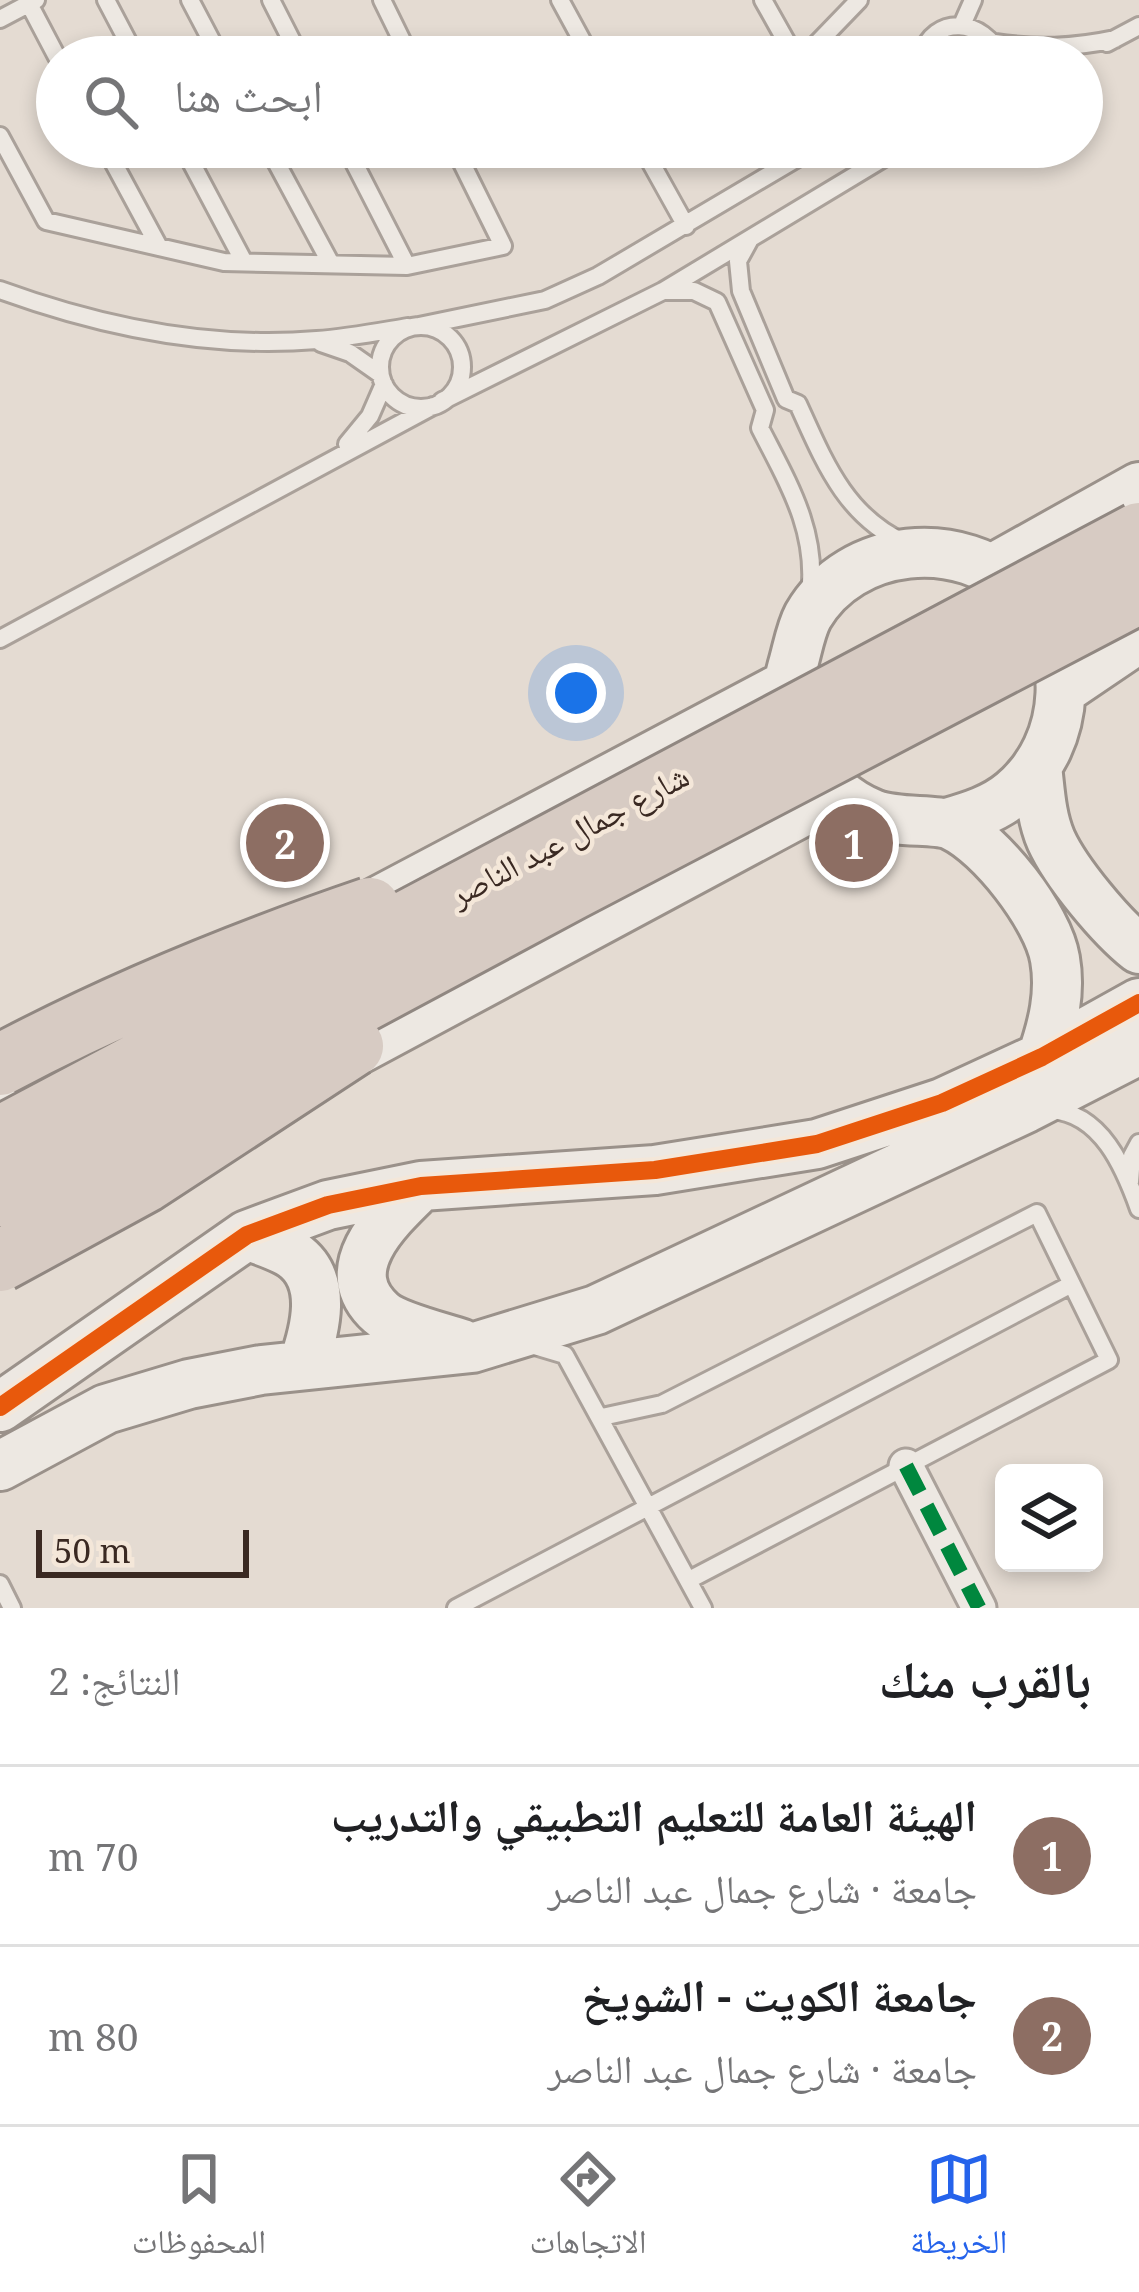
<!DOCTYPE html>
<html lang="ar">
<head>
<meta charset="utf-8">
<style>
	body { margin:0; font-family:"Noto Serif","Noto Naskh Arabic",serif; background:#f2f2f2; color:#202124; direction:rtl }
	.controls { position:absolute; right:36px; bottom:36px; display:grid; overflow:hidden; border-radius:18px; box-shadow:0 6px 18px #0003 }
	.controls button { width:108px; height:108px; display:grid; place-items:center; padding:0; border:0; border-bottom:3px solid #e0e0e0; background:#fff; color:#202124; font:60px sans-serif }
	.scale { position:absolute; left:36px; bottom:30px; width:213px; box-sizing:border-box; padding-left:12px; border:6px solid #3a2922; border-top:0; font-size:33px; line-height:42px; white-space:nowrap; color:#3a2922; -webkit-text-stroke:9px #f4e7d9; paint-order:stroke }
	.you { position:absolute; left:576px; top:693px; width:42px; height:42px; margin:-30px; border:9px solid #fff; border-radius:50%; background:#1a73e8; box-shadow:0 0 0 18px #1a73e833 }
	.badge { display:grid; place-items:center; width:78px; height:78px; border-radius:50%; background:#2563eb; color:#fff; font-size:39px; font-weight:700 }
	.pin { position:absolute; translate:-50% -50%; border:6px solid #fff; box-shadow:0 3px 12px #0006 }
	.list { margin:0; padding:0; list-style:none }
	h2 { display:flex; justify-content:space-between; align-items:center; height:156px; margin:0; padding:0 48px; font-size:51px }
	h2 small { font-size:39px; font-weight:400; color:#757577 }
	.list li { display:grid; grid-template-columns:78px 1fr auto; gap:36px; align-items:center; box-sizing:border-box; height:180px; padding:0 48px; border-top:3px solid #e0e0e0 }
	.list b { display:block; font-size:45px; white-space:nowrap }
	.list p { margin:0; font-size:39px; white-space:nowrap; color:#757577 }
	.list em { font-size:39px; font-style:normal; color:#757577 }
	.icon { flex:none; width:66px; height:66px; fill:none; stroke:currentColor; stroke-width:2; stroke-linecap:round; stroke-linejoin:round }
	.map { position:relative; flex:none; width:1139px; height:1608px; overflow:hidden; direction:ltr }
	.search { position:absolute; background:#fff; box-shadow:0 6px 18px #0003; left:36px; right:36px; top:36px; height:132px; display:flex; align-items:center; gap:30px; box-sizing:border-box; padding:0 42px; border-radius:66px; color:#757577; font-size:45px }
	.sheet { height:516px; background:#fff }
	nav { display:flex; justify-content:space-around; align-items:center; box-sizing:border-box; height:168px; border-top:3px solid #e0e0e0; background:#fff; font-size:33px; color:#757577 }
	nav a { display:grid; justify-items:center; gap:6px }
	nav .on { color:#2563eb }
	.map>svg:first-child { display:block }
</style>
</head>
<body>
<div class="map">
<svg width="1139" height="1608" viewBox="0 0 1139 1608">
	<rect width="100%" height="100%" fill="#e4dbd2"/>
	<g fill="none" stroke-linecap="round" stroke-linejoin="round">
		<defs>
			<path id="lane" d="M27,0L57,57
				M106,0L136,57
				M190,0L220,57
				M271,0L300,57
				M382,0L410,57
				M560,0L591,57
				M763,0L795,57
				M0,19L36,0
				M962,25L973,0
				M995,43C1037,49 1073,48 1115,39
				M1107,43L1139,26
				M804,57L859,0
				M921,57C933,13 985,19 1000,57
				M0,136L46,221L224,262L407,266L503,246L454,147
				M105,147L159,247
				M183,147L244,262
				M268,147L331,264
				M346,147L407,266
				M642,147L686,226
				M749,241L738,261L741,291L786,399L798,404C824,461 845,516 905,543
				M0,290C99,326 210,349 317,340C347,338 378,332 408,327
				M664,291H694L717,302L765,410L760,428C788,483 818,531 810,595
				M419,326L545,300L598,276L816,147
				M380 367a41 41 0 1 1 82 0a41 41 0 1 1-82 0Z
				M321,343L350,353L380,374
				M442,401L663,291L902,147
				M347,444L370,416L384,384
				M0,639L433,406
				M1051,1110C1101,1113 1124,1167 1139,1209
				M1130,1182L1132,1156L1139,1143
				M528,1344L565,1355L703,1608
				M602,1417L662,1404L1037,1213L1109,1360L689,1580
				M0,1584L12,1608
				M456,1608L1070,1285"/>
			<path id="street" d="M906,1466L979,1608"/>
			<path id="secondary" d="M992,569L1139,487
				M1062,690L1139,638
				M1037,766C1040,791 1041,817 1051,840C1066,873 1111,927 1139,949
				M947,823C971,816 994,809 1013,793C1073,743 1077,645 1021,591C961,532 851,542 808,616C800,631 797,652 792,668C775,726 819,793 873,814C898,824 937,818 953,826C991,844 1048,917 1055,959C1061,993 1053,1025 1042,1057
				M335,924L787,685
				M322,1069L837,793
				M0,1102L163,1015
				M421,1186C388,1218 332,1269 381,1313C395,1326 442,1337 462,1344
				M247,1235C261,1241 280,1246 293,1255C329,1280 315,1331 303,1365
				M0,1407L247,1235L328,1205L421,1186L655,1170L817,1144L942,1103L1042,1057L1139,1003
				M0,1466L106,1409L189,1384L261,1370L472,1348L596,1310L1026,1108L1139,1050"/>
		</defs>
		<use href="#lane" stroke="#aaa19a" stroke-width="22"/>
		<use href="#street" stroke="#aaa19a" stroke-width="39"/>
		<use href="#secondary" stroke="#9a918a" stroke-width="54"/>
		<use href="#lane" stroke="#ede8e2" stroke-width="16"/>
		<use href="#street" stroke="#ede8e2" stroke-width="33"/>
		<use href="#secondary" stroke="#ede8e2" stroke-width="48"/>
		<defs>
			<path id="highway-bridge" d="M0,1065C118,1002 244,951 370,908
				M0,1137L1139,533
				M0,1196L571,890L1139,593
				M0,1261L145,1182L353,1046"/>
		</defs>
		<use href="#highway-bridge" stroke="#908781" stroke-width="66" stroke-linecap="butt"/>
		<use href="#highway-bridge" stroke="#d7cbc3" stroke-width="60"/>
		<path stroke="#00873e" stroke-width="15" stroke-dasharray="30 15" stroke-linecap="butt" d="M906,1466L979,1608"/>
		<defs>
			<path id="cycleway" d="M0,1407L247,1235L328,1205L421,1186L655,1170L817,1144L942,1103L1042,1057L1139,1003"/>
		</defs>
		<use href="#cycleway" stroke="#f4e7d9" stroke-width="26"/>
		<use href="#cycleway" stroke="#e8590c" stroke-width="18"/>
	</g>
	<g text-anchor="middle" stroke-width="9" stroke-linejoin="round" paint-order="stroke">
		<g font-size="33" fill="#3a2922" stroke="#f4e7d9">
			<text transform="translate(569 835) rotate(-28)" y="12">شارع جمال عبد الناصر</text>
		</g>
	</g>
</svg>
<div class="controls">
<button><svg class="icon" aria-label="layers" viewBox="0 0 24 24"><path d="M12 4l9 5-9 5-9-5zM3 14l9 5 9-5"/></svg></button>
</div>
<div class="scale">50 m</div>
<div class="you"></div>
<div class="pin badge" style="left:854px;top:843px;background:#8d6e63">1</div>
<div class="pin badge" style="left:285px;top:843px;background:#8d6e63">2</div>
<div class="search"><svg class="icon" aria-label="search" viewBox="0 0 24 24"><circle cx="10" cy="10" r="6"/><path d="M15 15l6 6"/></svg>ابحث هنا</div>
</div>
<section class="sheet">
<h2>بالقرب منك<small>النتائج: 2</small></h2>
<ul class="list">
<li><span class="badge" style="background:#8d6e63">1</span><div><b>الهيئة العامة للتعليم التطبيقي والتدريب</b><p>جامعة · شارع جمال عبد الناصر</p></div><em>70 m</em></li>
<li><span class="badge" style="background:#8d6e63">2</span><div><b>جامعة الكويت - الشويخ</b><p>جامعة · شارع جمال عبد الناصر</p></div><em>80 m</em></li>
</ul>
</section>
<nav>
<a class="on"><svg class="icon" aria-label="map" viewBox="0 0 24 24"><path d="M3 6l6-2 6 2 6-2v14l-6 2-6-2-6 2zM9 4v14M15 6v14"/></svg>الخريطة</a>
<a><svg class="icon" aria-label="directions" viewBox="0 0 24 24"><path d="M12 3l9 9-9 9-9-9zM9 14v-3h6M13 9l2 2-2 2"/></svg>الاتجاهات</a>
<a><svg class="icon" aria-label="saved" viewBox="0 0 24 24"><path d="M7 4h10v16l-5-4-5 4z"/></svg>المحفوظات</a>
</nav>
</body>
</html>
